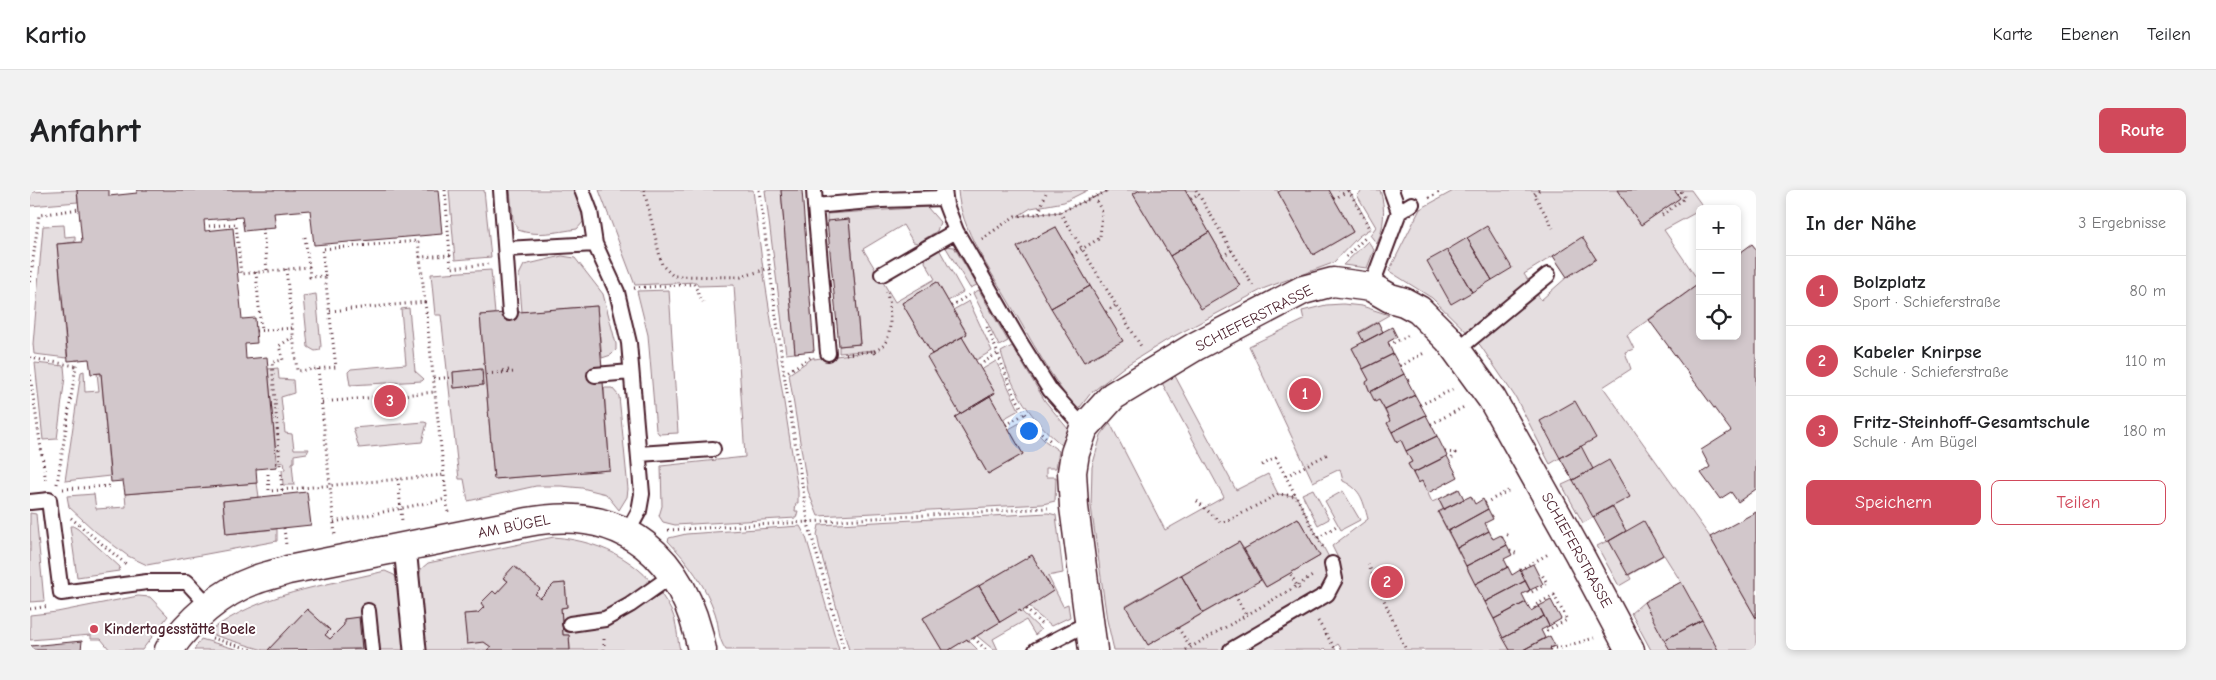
<!DOCTYPE html>
<html lang="de">
<head>
<meta charset="utf-8">
<style>
	body { margin:0; font-family:"Comic Neue",sans-serif; background:#f2f2f2; color:#202124 }
	.controls { position:absolute; right:15px; top:15px; display:grid; overflow:hidden; border-radius:8px; box-shadow:0 2px 8px #0003 }
	.controls button { width:45px; height:45px; display:grid; place-items:center; padding:0; border:0; border-bottom:1px solid #e0e0e0; background:#fff; color:#202124; font:25px sans-serif }
	.you { position:absolute; left:998px; top:240px; width:18px; height:18px; margin:-12px; border:4px solid #fff; border-radius:50%; background:#1a73e8; box-shadow:0 0 0 8px #1a73e833 }
	.badge { display:grid; place-items:center; width:32px; height:32px; border-radius:50%; background:#d1495b; color:#fff; font-size:16px; font-weight:700 }
	.pin { position:absolute; translate:-50% -50%; border:2px solid #fff; box-shadow:0 1px 5px #0006 }
	.list { margin:0; padding:0; list-style:none }
	h2 { display:flex; justify-content:space-between; align-items:center; height:65px; margin:0; padding:0 20px; font-size:21px }
	h2 small { font-size:16px; font-weight:400; color:#757577 }
	.list li { display:grid; grid-template-columns:32px 1fr auto; gap:15px; align-items:center; box-sizing:border-box; height:70px; padding:0 20px; border-top:1px solid #e0e0e0 }
	.list b { display:block; font-size:19px; white-space:nowrap }
	.list p { margin:0; font-size:16px; white-space:nowrap; color:#757577 }
	.list em { font-size:16px; font-style:normal; color:#757577 }
	.actions { display:flex; gap:10px; padding:15px 20px }
	.actions a { flex:1; padding:11px 0; border:1px solid #d1495b; border-radius:8px; text-align:center; font-size:18px; color:#d1495b }
	.actions .main { background:#d1495b; color:#fff }
	.icon { flex:none; width:28px; height:28px; fill:none; stroke:currentColor; stroke-width:2; stroke-linecap:round; stroke-linejoin:round }
	.map { position:relative; flex:none; width:1726px; height:460px; overflow:hidden; border-radius:8px }
	header { display:flex; align-items:center; gap:30px; box-sizing:border-box; height:70px; padding:0 25px; background:#fff; border-bottom:1px solid #e0e0e0 }
	header strong { font-size:24px }
	nav { display:flex; gap:28px; margin-inline-start:auto; font-size:18px }
	.intro { display:flex; align-items:center; justify-content:space-between; box-sizing:border-box; height:120px; padding:0 30px }
	h1 { margin:0; font-size:35px }
	.button { padding:12px 22px; border-radius:8px; background:#d1495b; color:#fff; font-size:18px; font-weight:700 }
	main { display:flex; gap:30px; padding:0 30px }
	aside { flex:1; background:#fff; border-radius:8px; box-shadow:0 2px 8px #0003 }
	.map>svg:first-child { display:block }
</style>
</head>
<body>
<header>
<strong>Kartio</strong>
<nav><a>Karte</a><a>Ebenen</a><a>Teilen</a></nav>
</header>
<div class="intro"><h1>Anfahrt</h1><a class="button">Route</a></div>
<main>
<div class="map">
<svg width="1726" height="460" viewBox="0 0 1726 460">
	<rect width="100%" height="100%" fill="#fff"/>
	<filter id="ink" filterUnits="userSpaceOnUse"><feTurbulence type="fractalNoise" baseFrequency=".02" numOctaves="2"/><feDisplacementMap in="SourceGraphic" scale="10" xChannelSelector="R" yChannelSelector="G"/><feConvolveMatrix kernelMatrix="1 2 1 2 8 2 1 2 1" color-interpolation-filters="sRGB"/></filter>
	<g filter="url(#ink)">
		<path fill="#e5dee0" stroke="#987e86" fill-rule="evenodd" d="M47,0L48,12L0,16V2Z
			M419,0H454L461,67L425,70Z
			M480,0H544L554,31L547,39C526,42 507,47 488,40L483,29Z
			M569,0H723L733,79L768,301V313H766L765,321H768L766,328L645,335L633,332L629,326L632,316L631,276L715,267L704,95L668,96L666,92L605,95Z
			M735,0H751L765,163L756,164Z
			M928,0H1058L1034,12L1001,18L988,26L1030,22L1080,0H1110L1103,4L1171,118L1210,96L1155,0H1247L1283,65L1323,42L1299,0H1319L1341,38L1329,46L1303,73L1235,98L1137,150L1095,176L1061,203L1047,221C1021,187 1001,150 980,114C961,81 930,39 928,0ZM1026,37L1092,151L1054,172L987,57Z
			M1333,0H1350C1356,18 1354,38 1347,54L1340,45L1346,37L1327,5Z
			M1425,0H1587L1611,35L1650,8L1644,0H1661L1674,18L1634,40L1670,93L1597,145L1604,159L1595,162L1601,179L1573,197L1680,347L1726,428V460H1621L1601,423L1614,412L1651,392L1634,365L1599,385L1601,389L1589,396L1567,356L1577,351L1564,327L1553,333L1532,295L1543,290L1530,268L1520,274L1486,208L1450,155L1402,108L1359,81L1390,19ZM1552,48L1566,69L1537,87L1511,110L1494,84Z
			M897,17L910,32L907,41L888,53L883,52L873,35L833,59L865,112L905,89L895,72L896,67L909,59L933,102L918,111L907,92L872,113L902,164L930,224L925,227L958,284L993,264L979,239L995,230L1014,250L1029,261L1026,278H1016V287H1026L1025,311L1013,314L788,326L778,301L759,184L784,167V169L843,161V164L846,163L845,160L809,163V156L830,154L819,29L797,31V24Z
			M34,35L35,47L45,46V52L27,54L37,168L4,164L3,154L13,36Z
			M1338,51L1344,60L1337,78L1313,75Z
			M915,56L924,57L947,95L940,98Z
			M532,66L545,68L573,104L586,154V160L581,165L572,168L567,116L492,122L489,85L494,75Z
			M461,80L465,124L450,125L464,289L580,280L574,198H582L589,206L598,299L597,307L589,320L576,304L552,298L531,296H506L438,311L434,289H429L411,125H405L401,84ZM451,179L453,195L424,198L423,182Z
			M639,100L648,243L629,244L626,240L618,145L607,101Z
			M949,100L978,151L969,156L943,103Z
			M286,104L291,156L290,160L285,161L278,157L273,106Z
			M939,111L962,161L946,170L932,147L937,143L923,120Z
			M1313,114L1332,116L1359,125L1329,142L1334,152L1322,158L1339,190L1336,193L1340,202L1349,210L1360,231L1357,233L1367,252L1371,250L1382,272L1378,274L1388,293L1392,291L1402,312L1409,309L1414,319L1408,323L1480,460H1312L1308,454L1304,457L1306,460H1297L1295,458L1291,460H1084L1077,430L1061,316L1062,277L1071,245L1080,233L1135,340L1194,307L1131,191L1144,184L1206,300L1238,284L1248,304L1266,306L1302,373L1309,370L1302,356L1338,329C1333,311 1332,300 1313,291L1310,279L1283,292L1219,156L1274,130L1272,121L1296,115ZM1268,328L1290,366L1236,397L1231,390L1118,455L1096,416L1209,352L1214,359Z
			M379,118L385,181L394,189L392,191L320,195L318,182L321,179L376,174L371,119Z
			M982,156L1015,211L1038,239L1032,255C1001,230 982,200 971,162Z
			M966,171L989,220L973,229L960,206L965,203L951,180Z
			M5,173L34,176L35,187L27,249L13,250Z
			M248,178L249,189L263,190L264,203L251,207L255,243L262,244L264,259H279L277,263L264,265V272L262,273L264,295H253L252,280L255,279L254,272L247,273L238,179Z
			M54,181L55,202L69,201L67,183H71L80,286L35,291L51,182Z
			M394,232L397,233L392,252L329,258L323,238Z
			M227,293L229,307L193,311L196,344L247,339V351L117,375L98,366L66,342L39,317L37,306L64,304L66,319L96,317L95,304Z
			M1283,299L1299,329L1288,335L1272,304Z
			M1313,301L1330,330L1311,340L1295,311Z
			M0,323L6,324L14,411L0,412Z
			M1018,323L1026,325L1033,383L1018,386L1033,416L1038,414L1040,427L1021,436L1004,422L999,415L1023,401L1002,365L893,428L912,460H819L790,360L787,345L789,335Z
			M40,336H43L48,339L90,377L89,381L47,387Z
			M770,336L776,347L809,460H696C687,447 690,438 685,423C676,396 658,372 638,351L639,348L656,344Z
			M524,347C576,352 617,374 642,422C647,433 647,448 650,460H540L539,445H533L531,418L537,417L535,393L524,394L510,408L505,404L510,399L484,376L473,388L478,391L466,404L463,401L452,413L454,417L448,423L435,424L437,453L454,452L461,457L457,460H396L389,387L391,379L398,373Z
			M355,381L364,385L367,389L374,460H323L332,458L329,428L314,429V435L300,449L295,445L300,440L277,419L238,460H233L177,443C232,402 290,397 355,381Z
			M108,406L120,407L138,426L112,460H80L71,449H61V445L0,450V425L27,422Z
			M990,420L1011,440L1005,445L996,430L963,449L968,460H964L947,446Z
			M171,449L209,460H164Z
			M937,449L948,460H919Z"/>
		<path fill="#d2c7cb" stroke="#4a1f2b" d="M47,0H79V6L107,3V0H408L412,44L284,55L280,20L244,23L246,38L233,39L214,41L212,27L174,30L175,41L203,38L212,129L225,128L227,153L215,154L216,169L237,167L247,277L226,279L227,293L95,304L93,291L81,292L71,183L61,184L59,169L38,171L27,54L52,52Z
			M751,0H772L784,161L765,163Z
			M1110,0H1155L1179,42L1140,66L1103,4Z
			M1252,0H1299L1323,42L1283,65L1248,2Z
			M1587,0H1644L1650,8L1611,35Z
			M819,29L830,154L809,156L797,31Z
			M1457,36L1482,78L1462,90L1437,48Z
			M1026,37L1060,96L1021,118L987,57Z
			M1179,42L1210,96L1171,119L1140,66Z
			M1552,47L1566,69L1537,87L1523,66Z
			M1437,48L1462,90L1442,102L1417,60Z
			M1722,54L1726,59V299L1708,312L1701,302L1690,309L1671,283L1680,277L1671,260L1701,241L1619,130L1670,93V146H1707V65Z
			M1417,60L1442,102L1421,114L1397,71Z
			M907,92L937,144L902,164L872,113Z
			M1060,96L1093,151L1054,172L1021,118Z
			M567,116L580,280L464,289L450,125Z
			M1348,132L1353,142L1334,152L1329,143Z
			M1362,137L1367,147L1358,152L1363,164L1333,179L1322,158Z
			M932,147L965,203L930,224L897,167Z
			M1363,164L1374,184L1340,202L1336,192L1339,190L1333,179Z
			M452,179L453,195L424,198L423,182Z
			M1374,184L1385,205L1355,220L1349,210L1345,212L1340,202Z
			M1385,205L1396,225L1362,242L1357,233L1360,231L1355,220Z
			M960,206L993,264L958,284L925,227Z
			M1545,211L1566,248L1530,268L1510,231Z
			M1396,225L1407,246L1376,261L1371,250L1367,252L1362,242Z
			M1407,246L1417,266L1383,283L1378,274L1382,272L1376,261Z
			M1551,256L1563,279L1543,290L1530,268Z
			M1417,266L1428,287L1398,303L1392,291L1388,293L1383,283Z
			M1579,270L1600,307L1563,327L1543,290Z
			M1429,299L1434,309L1414,319L1409,309Z
			M277,302L281,335L196,344L193,311Z
			M1441,306L1445,314L1453,309L1458,319L1418,341L1408,322Z
			M1582,316L1596,341L1577,352L1563,327Z
			M1458,319L1463,329L1455,333L1459,341L1427,358L1418,341Z
			M1726,322V428L1680,347Z
			M1268,328L1290,366L1236,397L1214,359Z
			M1614,331L1633,365L1598,385L1579,351Z
			M1459,341L1463,349L1471,345L1477,355L1436,376L1427,358Z
			M1209,352L1231,390L1173,423L1151,385Z
			M1477,355L1482,365L1474,369L1478,377L1445,394L1436,376Z
			M1002,365L1023,401L991,422L990,420L970,432L949,396Z
			M1503,374L1513,394L1500,400L1490,380Z
			M484,376L510,399L505,404L510,408L524,394L535,393L537,417L531,418L533,445H539L540,460H457L461,457L454,452L437,454L434,424L448,423L454,417L451,413L463,401L466,404L478,391L473,388Z
			M1478,377L1482,385L1490,380L1495,391L1455,412L1445,394Z
			M1151,385L1173,423L1118,455L1096,417Z
			M1495,391L1500,400L1492,404L1496,412L1464,429L1455,412Z
			M1651,392L1672,430L1634,450L1614,412Z
			M949,396L970,432L938,451L937,449L919,460H912L893,428Z
			M1521,410L1531,429L1519,436L1509,416Z
			M1496,412L1501,421L1509,416L1514,426L1473,448L1464,429Z
			M277,419L300,440L295,445L300,449L314,435V429L329,427L332,459L238,460Z
			M1514,426L1519,436L1511,440L1515,448L1493,460H1480L1473,448Z
			M1672,430L1688,460H1640L1634,450Z
			M1520,446L1525,456L1520,458L1521,460H1493Z
			M52,451L51,460H0V456Z"/>
		<g fill="none" stroke-linecap="round" stroke-linejoin="round">
			<defs>
				<path id="service" d="M471,0L480,123
					M552,0L560,21L565,54L587,102L599,153L612,304L609,321L597,343
					M784,0L785,16
					M914,0L916,15L926,41L988,149L1020,200L1054,238
					M1361,0L1369,22
					M476,59L565,54
					M852,84L926,41
					M1341,97L1369,22L1382,14
					M1427,160L1518,85
					M798,163L785,16L851,10L914,8
					M565,185L601,182
					M609,264L683,259
					M0,312L19,310L31,403L117,392H157L180,417
					M338,421L342,460
					M540,434L575,429L600,415L644,384
					M1006,460L1058,433
					M1201,460L1297,404L1305,389L1302,374"/>
				<path id="pedestrian" d="M375,357L385,460"/>
				<path id="minor" d="M139,460C158,431 191,402 225,390C235,386 247,384 258,380L498,332C595,314 654,368 672,460
					M1063,460L1044,317L1042,282L1045,263L1054,238L1083,206L1166,156L1273,100L1303,92L1341,97L1360,108L1374,112L1389,120L1419,150L1462,209L1549,364L1600,460"/>
			</defs>
			<use href="#service" stroke="#4a1f2b" stroke-width="18"/>
			<use href="#pedestrian" stroke="#4a1f2b" stroke-width="25"/>
			<use href="#minor" stroke="#4a1f2b" stroke-width="31"/>
			<path stroke="#4a1f2b" stroke-width="3" stroke-dasharray="1 4" stroke-linecap="butt" d="M415,0L421,78L458,74
				M614,0L632,75L643,86L711,87L740,78
				M729,0L754,184L779,337L814,460
				M1166,0L1224,98
				M1319,0L1340,40
				M1509,0L1504,4L1523,38
				M1399,8L1413,0
				M1161,9L1168,4
				M1304,9L1319,0
				M1030,22L1112,158
				M1009,23L1017,0
				M1632,25L1655,8L1650,0
				M179,36L206,34L211,84L279,77L280,87L295,86L292,59L388,51L390,67
				M233,39L237,81
				M275,47L279,77
				M952,49L985,26L1030,22L1080,0
				M1042,65L1070,48L1072,21L1064,7
				M1192,66L1202,60
				M1316,67L1337,46
				M256,79L267,181L306,177L295,86
				M226,82L231,141
				M0,92L9,25L49,19
				M604,98L664,94L673,112
				M395,112L418,322
				M921,116L939,105
				M300,121L395,112L390,67L420,65
				M1076,122L1086,115
				M957,137C975,177 984,224 1022,252
				M226,141L262,138
				M1359,155L1379,145
				M844,161C867,155 859,119 857,101
				M816,164L844,161L845,164
				M0,168L46,176
				M949,175L967,164
				M1370,176L1396,162
				M288,179L305,345
				M473,181L479,180
				M452,184L485,182
				M754,184L781,167
				M0,185L16,292
				M404,189L423,187
				M1378,190L1381,189
				M292,212L405,202
				M1390,215L1424,199
				M1401,234L1436,216
				M976,235L996,223
				M1415,262L1425,263L1420,271
				M1232,275L1246,268L1294,359
				M238,284L239,301L414,285
				M1256,286L1298,264
				M368,289L372,331
				M27,294L47,170
				M33,299L80,296
				M252,300L242,172L253,170L249,156L263,147
				M1167,311L1190,332L1198,331L1248,304L1265,306
				M1455,313L1478,301
				M1462,326L1465,324
				M41,328L97,375
				M304,332L416,309
				M254,338L256,355
				M638,340L1018,318
				M1472,347L1479,344
				M1288,348L1308,335
				M1480,361L1488,364
				M1338,374L1376,460
				M1490,380L1520,363
				M1269,399L1267,396L1284,385
				M1498,401L1500,403L1517,393L1511,383
				M1205,405L1216,425
				M1505,418L1504,416L1524,405L1537,430L1517,440L1515,438
				M0,419L19,416
				M996,419L1013,436
				M1288,431L1306,460
				M1148,438L1161,457
				M182,448L223,460
				M944,448L956,460
				M1520,458H1530L1564,448
				M574,460V447
				M1156,460L1267,396L1260,383"/>
			<use href="#service" stroke="#fff" stroke-width="14"/>
			<use href="#pedestrian" stroke="#fff" stroke-width="21"/>
			<use href="#minor" stroke="#fff" stroke-width="28"/>
		</g>
	</g>
	<circle fill="#d1495b" stroke="#fff" stroke-width="2" cx="64" cy="439" r="5"/>
	<g text-anchor="middle" stroke-width="4" stroke-linejoin="round" paint-order="stroke">
		<g font-size="15" fill="#4a1f2b" stroke="#fff">
			<text transform="translate(1224 128) rotate(-27)" y="5">SCHIEFERSTRASSE</text>
			<text transform="translate(484 336) rotate(-11)" y="5">AM BÜGEL</text>
			<text transform="translate(1547 360) rotate(61)" y="5">SCHIEFERSTRASSE</text>
		</g>
		<g font-size="15" font-weight="bold" fill="#4a1f2b" stroke="#fff" text-anchor="start">
			<text x="74" y="444">Kindertagesstätte Boele</text>
		</g>
	</g>
</svg>
<div class="controls">
<button>+</button>
<button>−</button>
<button><svg class="icon" aria-label="locate" viewBox="0 0 24 24"><circle cx="12" cy="12" r="6"/><path d="M12 2v4M12 18v4M2 12h4M18 12h4"/></svg></button>
</div>
<div class="you"></div>
<div class="pin badge" style="left:1275px;top:204px">1</div>
<div class="pin badge" style="left:1357px;top:392px">2</div>
<div class="pin badge" style="left:360px;top:211px">3</div>
</div>
<aside>
<h2>In der Nähe<small>3 Ergebnisse</small></h2>
<ul class="list">
<li><span class="badge">1</span><div><b>Bolzplatz</b><p>Sport · Schieferstraße</p></div><em>80 m</em></li>
<li><span class="badge">2</span><div><b>Kabeler Knirpse</b><p>Schule · Schieferstraße</p></div><em>110 m</em></li>
<li><span class="badge">3</span><div><b>Fritz-Steinhoff-Gesamtschule</b><p>Schule · Am Bügel</p></div><em>180 m</em></li>
</ul>
<div class="actions"><a class="main">Speichern</a><a>Teilen</a></div>
</aside>
</main>
</body>
</html>
